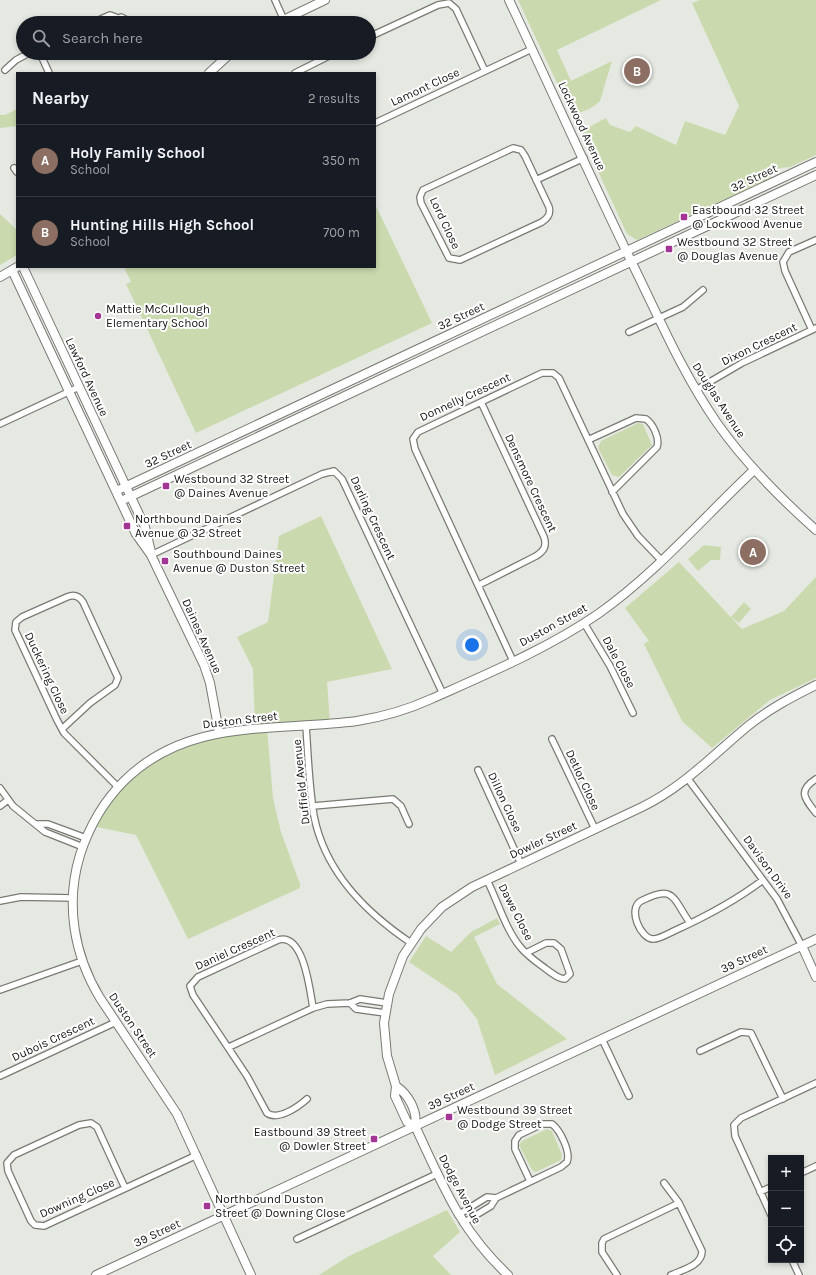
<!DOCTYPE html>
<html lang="en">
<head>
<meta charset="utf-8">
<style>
	body { margin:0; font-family:Karla,sans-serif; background:#242831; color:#f1f3f6 }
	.controls { position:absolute; right:12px; bottom:12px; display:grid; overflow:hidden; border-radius:0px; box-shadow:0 2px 6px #0003 }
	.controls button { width:36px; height:36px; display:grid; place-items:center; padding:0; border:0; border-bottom:1px solid #363941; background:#171b24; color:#f1f3f6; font:20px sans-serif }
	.you { position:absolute; left:472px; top:645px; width:14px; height:14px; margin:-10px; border:3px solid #fff; border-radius:50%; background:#1a73e8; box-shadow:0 0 0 6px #1a73e833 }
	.badge { display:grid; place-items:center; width:26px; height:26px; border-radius:50%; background:#b45309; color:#fff; font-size:13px; font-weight:700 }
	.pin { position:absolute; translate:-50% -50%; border:2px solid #fff; box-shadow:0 1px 4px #0006 }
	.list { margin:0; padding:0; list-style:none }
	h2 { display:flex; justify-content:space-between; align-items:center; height:52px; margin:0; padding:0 16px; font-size:17px }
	h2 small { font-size:13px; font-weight:400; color:#9ea1a6 }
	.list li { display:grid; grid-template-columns:26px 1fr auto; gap:12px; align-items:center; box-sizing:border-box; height:72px; padding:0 16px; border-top:1px solid #363941 }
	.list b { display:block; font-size:15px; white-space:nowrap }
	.list p { margin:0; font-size:13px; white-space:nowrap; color:#9ea1a6 }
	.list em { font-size:13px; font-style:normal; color:#9ea1a6 }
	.icon { flex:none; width:22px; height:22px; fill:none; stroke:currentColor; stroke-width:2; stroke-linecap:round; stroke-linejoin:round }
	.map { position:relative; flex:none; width:816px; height:1275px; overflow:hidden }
	.search { position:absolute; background:#171b24; box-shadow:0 2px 6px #0003; left:16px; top:16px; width:360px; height:44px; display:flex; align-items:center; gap:10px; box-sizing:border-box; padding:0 14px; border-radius:22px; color:#9ea1a6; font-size:15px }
	.panel { position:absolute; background:#171b24; box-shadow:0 2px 6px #0003; left:16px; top:72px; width:360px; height:196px; border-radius:0px }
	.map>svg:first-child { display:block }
</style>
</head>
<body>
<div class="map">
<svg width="816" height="1275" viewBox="0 0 816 1275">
	<rect width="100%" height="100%" fill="#e6e9e2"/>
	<path fill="#cadaae" d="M518,0H661L557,50L571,81L612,61L600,101C595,107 579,115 571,113Z
		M700,0H816V155L790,167L780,168L767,180L637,240L627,234L580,132L606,118L610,125L630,132L636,126L676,145L685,121L725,135L739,106L692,3Z
		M17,109V126L0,128V115H5Z
		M375,204L432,323L196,433L126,284L131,282L124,267H375Z
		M0,214L17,230V255L0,265Z
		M638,423L643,424L652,445L619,477L612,475L598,448L601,441Z
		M321,516L392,669L327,682L330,723L267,728L273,798L281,832L300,884V888L188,939L136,835L92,826L128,778L183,742L255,729L253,669L237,637L268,622L279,536Z
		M704,545L721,547L720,560H711L698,571L688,559Z
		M679,562L742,629L784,611L816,577V678L770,700L712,748L682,721L644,644L649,641L625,608Z
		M744,602L751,609L739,623L731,617Z
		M497,918L500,924L474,937L497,984L567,1039L495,1075L477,1019L458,995L409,962L426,936L451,952L471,932Z
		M547,1129L552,1131L562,1155L561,1160L536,1172L532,1170L519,1145L522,1141Z
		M447,1210L460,1232L433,1256L451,1275H319L349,1256Z"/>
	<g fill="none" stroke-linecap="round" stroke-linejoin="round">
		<defs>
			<path id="street" d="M275,0L284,20
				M92,23L110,15L118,18
				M114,23L121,17L125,19L127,23
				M369,37L438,5L449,3L456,9L485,71
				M40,53L49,73
				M5,70L16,60L29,53
				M295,73L335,53
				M375,123L532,49
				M513,148L521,150L525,156L549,207C551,214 548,218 542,222L460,260L449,258L421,203L420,197L423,190Z
				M14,168L17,172
				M536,180L584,158
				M812,330L785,271L783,262L789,252L816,240
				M629,332L683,307L703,290
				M696,390L742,363L816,328
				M0,424L79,387
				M588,440L636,418L646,419C653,424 660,438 657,447L612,492
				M151,555L322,474L334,471L342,479L443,694
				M479,585L536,556C544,551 547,546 544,537L481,402
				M584,623L610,666L633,713
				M513,661L415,449L413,439L418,432L542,373H553L559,378L623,514L638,536L661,560
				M306,725C308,755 309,786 314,816C325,872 365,912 411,943
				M62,729L90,703L115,685L118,678L83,602C79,596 74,594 67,597L22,617L16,622L15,630L57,720L64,733L118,787
				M552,739L595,829
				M478,770L521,864
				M688,779L777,899L802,946
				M816,779C797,791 805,799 816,813
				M0,788L13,806L45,832L83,847
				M0,806L8,800
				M313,806L393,799L401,806L409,824
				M37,824H48L86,838
				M487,880C498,902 506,931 522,949C529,957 538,963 546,969C552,973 558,979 565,979L570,974L561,949L554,943H546L526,953
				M0,901L21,897L73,898
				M690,923C672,897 674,884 641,901C627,909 641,939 653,939C660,939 669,933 676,930C707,916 735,901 763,880
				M0,990L82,961
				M350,1003L356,1009L385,1013
				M602,1039L629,1096
				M229,1047L313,1008L327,1004L350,1003L360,999L387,1003
				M700,1051L741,1032L751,1033L783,1099
				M0,1076L116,1022
				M307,1099C298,1107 278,1121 267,1113L247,1076L193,995L190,986L198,977L278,940C304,932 310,991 313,1008
				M801,1173L816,1166
				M664,1183L679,1203L702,1251C702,1266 682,1270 671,1275
				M125,1188L97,1127L91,1123L79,1125L14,1155L7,1163L8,1171L31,1221L35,1225L44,1226L197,1155
				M760,1192L771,1187
				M458,1215L487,1197L496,1198
				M771,1215L735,1136L734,1125L741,1118L816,1083
				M463,1223L491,1206L496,1198L561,1167L567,1162C571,1152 560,1130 552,1124H542L519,1135L515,1141V1149L530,1181
				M297,1239L437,1174
				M792,1260L799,1275
				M617,1275L602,1252V1243L604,1239L679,1203"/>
			<path id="secondary" d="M509,0C551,89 591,179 634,267C660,320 683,374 717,423C745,463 779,497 816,530
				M277,23L325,0
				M209,73L231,53
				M23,267L145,527L151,552
				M12,270L136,534L151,555L204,665L210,683L219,732
				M0,277L17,267
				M116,491L816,162
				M121,501L816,175
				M802,946L816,977
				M396,1086C408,1094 418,1111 415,1126
				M415,1126L407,1122L395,1096L396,1086L387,1056L384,1023L389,994L403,956L421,929L442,907L472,887L642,807C683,787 713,755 748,726C769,709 792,697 816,685
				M415,1126C443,1185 459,1229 508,1275
				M96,1275L816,939
				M251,1275L177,1114L100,998C74,955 65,904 80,855C89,827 104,801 124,781C189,717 274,732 357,721C382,717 407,710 431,699C487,674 547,649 598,614C656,573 703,518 754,470"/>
		</defs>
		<use href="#street" stroke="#787b74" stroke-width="8"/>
		<use href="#secondary" stroke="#787b74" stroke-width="10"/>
		<use href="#street" stroke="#fff" stroke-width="5.5"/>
		<use href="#secondary" stroke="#fff" stroke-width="8"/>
	</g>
	<g fill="#a33695" stroke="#fff" stroke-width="1.5">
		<rect x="680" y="213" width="8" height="8" rx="2"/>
		<rect x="665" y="245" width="8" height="8" rx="2"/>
		<circle cx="98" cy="316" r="4"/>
		<rect x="162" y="482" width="8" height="8" rx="2"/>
		<rect x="123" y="522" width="8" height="8" rx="2"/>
		<rect x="161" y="557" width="8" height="8" rx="2"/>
		<rect x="445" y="1113" width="8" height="8" rx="2"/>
		<rect x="370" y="1135" width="8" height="8" rx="2"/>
		<rect x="203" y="1202" width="8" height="8" rx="2"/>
	</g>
	<g text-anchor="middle" stroke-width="4" stroke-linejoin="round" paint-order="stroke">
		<g font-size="12" fill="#161715" stroke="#fff">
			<text transform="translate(425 87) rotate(-25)" y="4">Lamont Close</text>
			<text transform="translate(582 126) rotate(65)" y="4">Lockwood Avenue</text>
			<text transform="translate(754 178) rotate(-25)" y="4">32 Street</text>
			<text transform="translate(445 223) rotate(65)" y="4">Lord Close</text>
			<text transform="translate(461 316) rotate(-25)" y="4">32 Street</text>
			<text transform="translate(759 344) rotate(-26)" y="4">Dixon Crescent</text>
			<text transform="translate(87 377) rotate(65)" y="4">Lawford Avenue</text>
			<text transform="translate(465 397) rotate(-25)" y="4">Donnelly Crescent</text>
			<text transform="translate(719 400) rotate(57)" y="4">Douglas Avenue</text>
			<text transform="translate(168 454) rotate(-25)" y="4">32 Street</text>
			<text transform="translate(531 483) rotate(65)" y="4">Densmore Crescent</text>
			<text transform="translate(373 518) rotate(65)" y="4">Darling Crescent</text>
			<text transform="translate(553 625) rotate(-29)" y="4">Duston Street</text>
			<text transform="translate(202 636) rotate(66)" y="4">Daines Avenue</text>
			<text transform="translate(619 662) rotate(62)" y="4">Dale Close</text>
			<text transform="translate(47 673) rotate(65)" y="4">Duckering Close</text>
			<text transform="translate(240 720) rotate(-7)" y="4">Duston Street</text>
			<text transform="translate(583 780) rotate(65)" y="4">Detlor Close</text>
			<text transform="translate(301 782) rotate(-96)" y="4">Duffield Avenue</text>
			<text transform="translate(505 802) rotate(65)" y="4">Dillon Close</text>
			<text transform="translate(543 840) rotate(-25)" y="4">Dowler Street</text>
			<text transform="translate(768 867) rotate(54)" y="4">Davison Drive</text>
			<text transform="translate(516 912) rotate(63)" y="4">Dawe Close</text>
			<text transform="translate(235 949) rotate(-24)" y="4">Daniel Crescent</text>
			<text transform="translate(744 959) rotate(-25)" y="4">39 Street</text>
			<text transform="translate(133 1025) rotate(56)" y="4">Duston Street</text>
			<text transform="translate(53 1039) rotate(-25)" y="4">Dubois Crescent</text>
			<text transform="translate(451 1096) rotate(-25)" y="4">39 Street</text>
			<text transform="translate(460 1189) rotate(62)" y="4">Dodge Avenue</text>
			<text transform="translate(77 1198) rotate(-24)" y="4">Downing Close</text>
			<text transform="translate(157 1233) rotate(-25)" y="4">39 Street</text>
		</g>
		<g font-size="12" fill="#161715" stroke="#fff" text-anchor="start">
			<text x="692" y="214">Eastbound 32 Street<tspan x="692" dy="14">@ Lockwood Avenue</tspan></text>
			<text x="677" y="246">Westbound 32 Street<tspan x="677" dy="14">@ Douglas Avenue</tspan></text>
			<text x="106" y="313">Mattie McCullough<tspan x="106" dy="14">Elementary School</tspan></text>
			<text x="174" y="483">Westbound 32 Street<tspan x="174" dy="14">@ Daines Avenue</tspan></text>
			<text x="135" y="523">Northbound Daines<tspan x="135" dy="14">Avenue @ 32 Street</tspan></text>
			<text x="173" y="558">Southbound Daines<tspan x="173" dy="14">Avenue @ Duston Street</tspan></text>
			<text x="457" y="1114">Westbound 39 Street<tspan x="457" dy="14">@ Dodge Street</tspan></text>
			<text x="366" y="1136" text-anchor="end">Eastbound 39 Street<tspan x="366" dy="14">@ Dowler Street</tspan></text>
			<text x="215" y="1203">Northbound Duston<tspan x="215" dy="14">Street @ Downing Close</tspan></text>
		</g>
	</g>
</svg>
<div class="controls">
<button>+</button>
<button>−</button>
<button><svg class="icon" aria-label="locate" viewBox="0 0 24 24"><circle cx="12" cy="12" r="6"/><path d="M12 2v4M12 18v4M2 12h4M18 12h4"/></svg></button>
</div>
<div class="you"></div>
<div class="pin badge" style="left:753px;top:552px;background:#8d6e63">A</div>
<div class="pin badge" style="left:637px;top:71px;background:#8d6e63">B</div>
<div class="search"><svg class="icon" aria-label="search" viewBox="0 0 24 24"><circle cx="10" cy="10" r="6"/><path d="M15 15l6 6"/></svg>Search here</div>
<section class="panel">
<h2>Nearby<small>2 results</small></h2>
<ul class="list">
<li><span class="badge" style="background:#8d6e63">A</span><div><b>Holy Family School</b><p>School</p></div><em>350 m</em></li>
<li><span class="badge" style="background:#8d6e63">B</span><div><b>Hunting Hills High School</b><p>School</p></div><em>700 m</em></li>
</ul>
</section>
</div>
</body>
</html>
